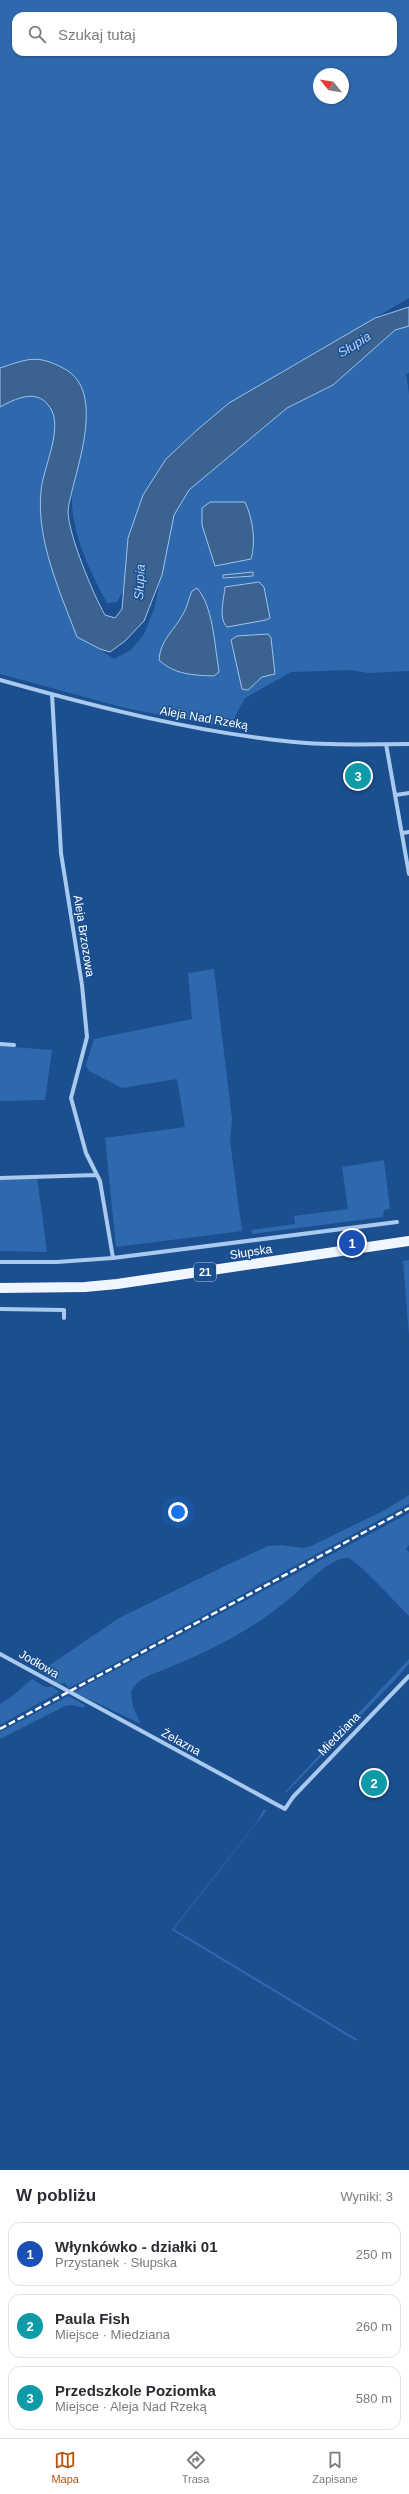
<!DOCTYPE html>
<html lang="pl">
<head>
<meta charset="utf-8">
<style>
	body { margin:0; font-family:Arial,sans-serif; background:#f2f2f3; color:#2b2b33 }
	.compass { position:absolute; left:313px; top:68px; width:36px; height:36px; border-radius:50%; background:#fff; box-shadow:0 1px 3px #0004; rotate:300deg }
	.you { position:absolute; left:178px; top:1512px; width:14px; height:14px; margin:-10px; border:3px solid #fff; border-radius:50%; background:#1a73e8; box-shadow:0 0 0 6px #1a73e833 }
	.badge { display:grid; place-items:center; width:26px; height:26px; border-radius:50%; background:#b45309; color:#fff; font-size:13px; font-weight:700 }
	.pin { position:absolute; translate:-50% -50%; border:2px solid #fff; box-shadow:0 1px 4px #0006 }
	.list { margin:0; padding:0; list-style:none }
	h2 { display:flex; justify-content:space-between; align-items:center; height:52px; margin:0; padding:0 16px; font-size:17px }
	h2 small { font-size:13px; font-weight:400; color:#7c7c81 }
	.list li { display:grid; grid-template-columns:26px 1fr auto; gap:12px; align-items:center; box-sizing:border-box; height:64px; margin:0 8px 8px; padding:0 8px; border:1px solid #e1e1e2; border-radius:12px }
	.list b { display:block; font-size:15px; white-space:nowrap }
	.list p { margin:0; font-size:13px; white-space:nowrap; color:#7c7c81 }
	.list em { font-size:13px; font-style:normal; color:#7c7c81 }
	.icon { flex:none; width:22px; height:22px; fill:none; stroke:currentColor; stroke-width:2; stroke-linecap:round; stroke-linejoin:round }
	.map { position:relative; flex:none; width:409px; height:2170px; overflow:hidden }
	.search { position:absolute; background:#fff; box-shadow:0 1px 3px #0004; left:12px; right:12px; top:12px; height:44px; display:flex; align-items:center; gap:10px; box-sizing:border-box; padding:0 14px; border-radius:12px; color:#7c7c81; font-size:15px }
	.sheet { height:268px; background:#fff }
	nav { display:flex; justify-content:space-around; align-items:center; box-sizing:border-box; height:56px; border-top:1px solid #e1e1e2; background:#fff; font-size:11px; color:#7c7c81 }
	nav a { display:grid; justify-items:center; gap:2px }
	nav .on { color:#b45309 }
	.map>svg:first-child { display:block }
</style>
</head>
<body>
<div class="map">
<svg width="409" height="2170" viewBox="0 0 409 2170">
	<rect width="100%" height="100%" fill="#1b4f8f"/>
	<path fill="#2e69ad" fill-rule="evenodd" d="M0,0H409V298L229,403L197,430L167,459L143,495L128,538L123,591L117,602L107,603C91,573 73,537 72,502C72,480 80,456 85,435L26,360L0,368ZM16,16H393V52H16ZM319,74H343V98H319Z
		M409,326V373L406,374L409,394V671L368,673L352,670L291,672L245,698L229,728L125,708L0,674V407C15,399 36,388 49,405C65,426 43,467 41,491C36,540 60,592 77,637L89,642L114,659L131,650L144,634L154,609L174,515L189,490L287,408L333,385L395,330Z
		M214,969L232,1119L230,1141L242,1231L116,1247L105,1138L185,1127L177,1079L122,1088L89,1071L86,1065L94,1039L192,1019L188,973Z
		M0,1046L52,1050L45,1100L0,1101Z
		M384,1160L390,1209L384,1210L383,1217L252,1234L251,1230L295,1224L294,1216L348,1209L342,1167Z
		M37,1177L47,1252L0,1251V1178Z
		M409,1260V1335L403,1261Z
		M409,1495V1504L75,1685L68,1688L65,1683L59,1684L41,1671L119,1618L229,1564L268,1546L281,1545L303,1548L311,1546L385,1510Z
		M409,1513V1545L406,1549L409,1552V1616C400,1607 356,1559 348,1558C332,1556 307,1583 296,1593C258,1627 214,1649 168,1668C154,1674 136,1678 131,1693L133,1707L141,1724L74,1692Z
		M409,1659V1664L393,1682L287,1792L284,1793Z
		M32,1679L45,1687H53L59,1692L0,1725V1704L15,1694Z
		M68,1696L85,1705L84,1708L73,1705L65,1706L0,1739V1732Z
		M264,1809L266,1811L174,1929L357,2039L356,2041L172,1930L256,1823Z"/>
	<path fill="#3c6290" stroke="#9cc4f0" d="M409,307V326L395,330L333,385L287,408L189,490L174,515L162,575L144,621L125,641L110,652L100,649L77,637C60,592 36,540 41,491C43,467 65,426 49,406C36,388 15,399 0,407V368C28,359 36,354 63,368C104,388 80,457 72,491C71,497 68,505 68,512C69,536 93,594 105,615L115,618L122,609L128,538L143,495L166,459L197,430L229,403L375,318Z
		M210,502H245C253,519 256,542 251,559L215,566L202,525V508Z
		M253,572V576L223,578V575Z
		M259,582L264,587L270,618L266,620L227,627C218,618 224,599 225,587Z
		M197,588C213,607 214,641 218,664L219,672L214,676C193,675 175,675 159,660C160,640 174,631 183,614C188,606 188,599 192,591Z
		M268,634L271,638L275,674L262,677L248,690L242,689L231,640L237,636Z"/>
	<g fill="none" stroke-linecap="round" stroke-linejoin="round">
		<path stroke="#a9c9ee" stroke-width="4" d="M0,680C96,707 194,732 294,742C332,746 371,744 409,744
			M52,694L61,853L82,985L87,1037L71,1098L86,1153L100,1181L113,1258
			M386,744L409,874
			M396,795L409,793
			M403,833L409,832
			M0,1044L14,1045
			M0,1178L96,1175
			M0,1262H57L113,1258L397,1222
			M0,1309L64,1310V1318
			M0,1654L285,1809L293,1797L409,1676"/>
		<path stroke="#f0f6ff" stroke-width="10" d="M0,1288L85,1287L117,1284L409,1241"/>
		<path stroke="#fff" stroke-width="2.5" stroke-dasharray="7 3" stroke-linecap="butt" d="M0,1729L409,1508"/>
	</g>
	<g text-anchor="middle" stroke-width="3" stroke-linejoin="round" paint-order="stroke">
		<rect fill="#1b4f8f" stroke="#bbcadd" stroke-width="1" x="194" y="1263" width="22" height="18" rx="3"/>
		<g font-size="11" font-weight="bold" fill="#fff">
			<text x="205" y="1276">21</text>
		</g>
		<g font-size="12" fill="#fff" stroke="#1b4f8f">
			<text transform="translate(204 718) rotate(10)" y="4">Aleja Nad Rzeką</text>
			<text transform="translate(84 936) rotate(81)" y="4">Aleja Brzozowa</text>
			<text transform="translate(251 1252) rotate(-9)" y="4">Słupska</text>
			<text transform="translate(39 1664) rotate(30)" y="4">Jodłowa</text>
			<text transform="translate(339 1734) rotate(-46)" y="4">Miedziana</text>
			<text transform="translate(181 1742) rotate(29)" y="4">Żelazna</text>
		</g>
		<g font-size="13" font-style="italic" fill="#b5d3f5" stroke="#1b4f8f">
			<text transform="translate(354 344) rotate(-32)" y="5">Słupia</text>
			<text transform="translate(139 582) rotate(-87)" y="5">Słupia</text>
		</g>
	</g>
</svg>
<svg class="compass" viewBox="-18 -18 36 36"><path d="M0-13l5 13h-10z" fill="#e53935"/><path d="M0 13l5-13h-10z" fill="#7c7c81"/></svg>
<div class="you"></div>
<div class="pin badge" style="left:352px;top:1243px;background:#1a4fb4">1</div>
<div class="pin badge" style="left:374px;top:1783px;background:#0f9aa8">2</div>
<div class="pin badge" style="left:358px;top:776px;background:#0f9aa8">3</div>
<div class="search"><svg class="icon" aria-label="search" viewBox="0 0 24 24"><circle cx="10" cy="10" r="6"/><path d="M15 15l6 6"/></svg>Szukaj tutaj</div>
</div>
<section class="sheet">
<h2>W pobliżu<small>Wyniki: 3</small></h2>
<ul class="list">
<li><span class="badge" style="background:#1a4fb4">1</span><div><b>Włynkówko - działki 01</b><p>Przystanek · Słupska</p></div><em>250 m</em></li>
<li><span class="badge" style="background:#0f9aa8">2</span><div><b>Paula Fish</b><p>Miejsce · Miedziana</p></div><em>260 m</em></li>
<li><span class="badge" style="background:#0f9aa8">3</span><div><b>Przedszkole Poziomka</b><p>Miejsce · Aleja Nad Rzeką</p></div><em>580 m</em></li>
</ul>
</section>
<nav>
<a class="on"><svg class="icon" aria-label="map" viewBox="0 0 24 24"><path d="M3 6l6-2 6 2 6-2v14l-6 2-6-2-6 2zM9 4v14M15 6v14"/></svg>Mapa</a>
<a><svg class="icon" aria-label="directions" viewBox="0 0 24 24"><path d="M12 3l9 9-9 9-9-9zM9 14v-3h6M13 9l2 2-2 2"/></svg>Trasa</a>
<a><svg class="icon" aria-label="saved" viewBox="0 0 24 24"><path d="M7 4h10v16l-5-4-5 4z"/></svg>Zapisane</a>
</nav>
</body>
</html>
